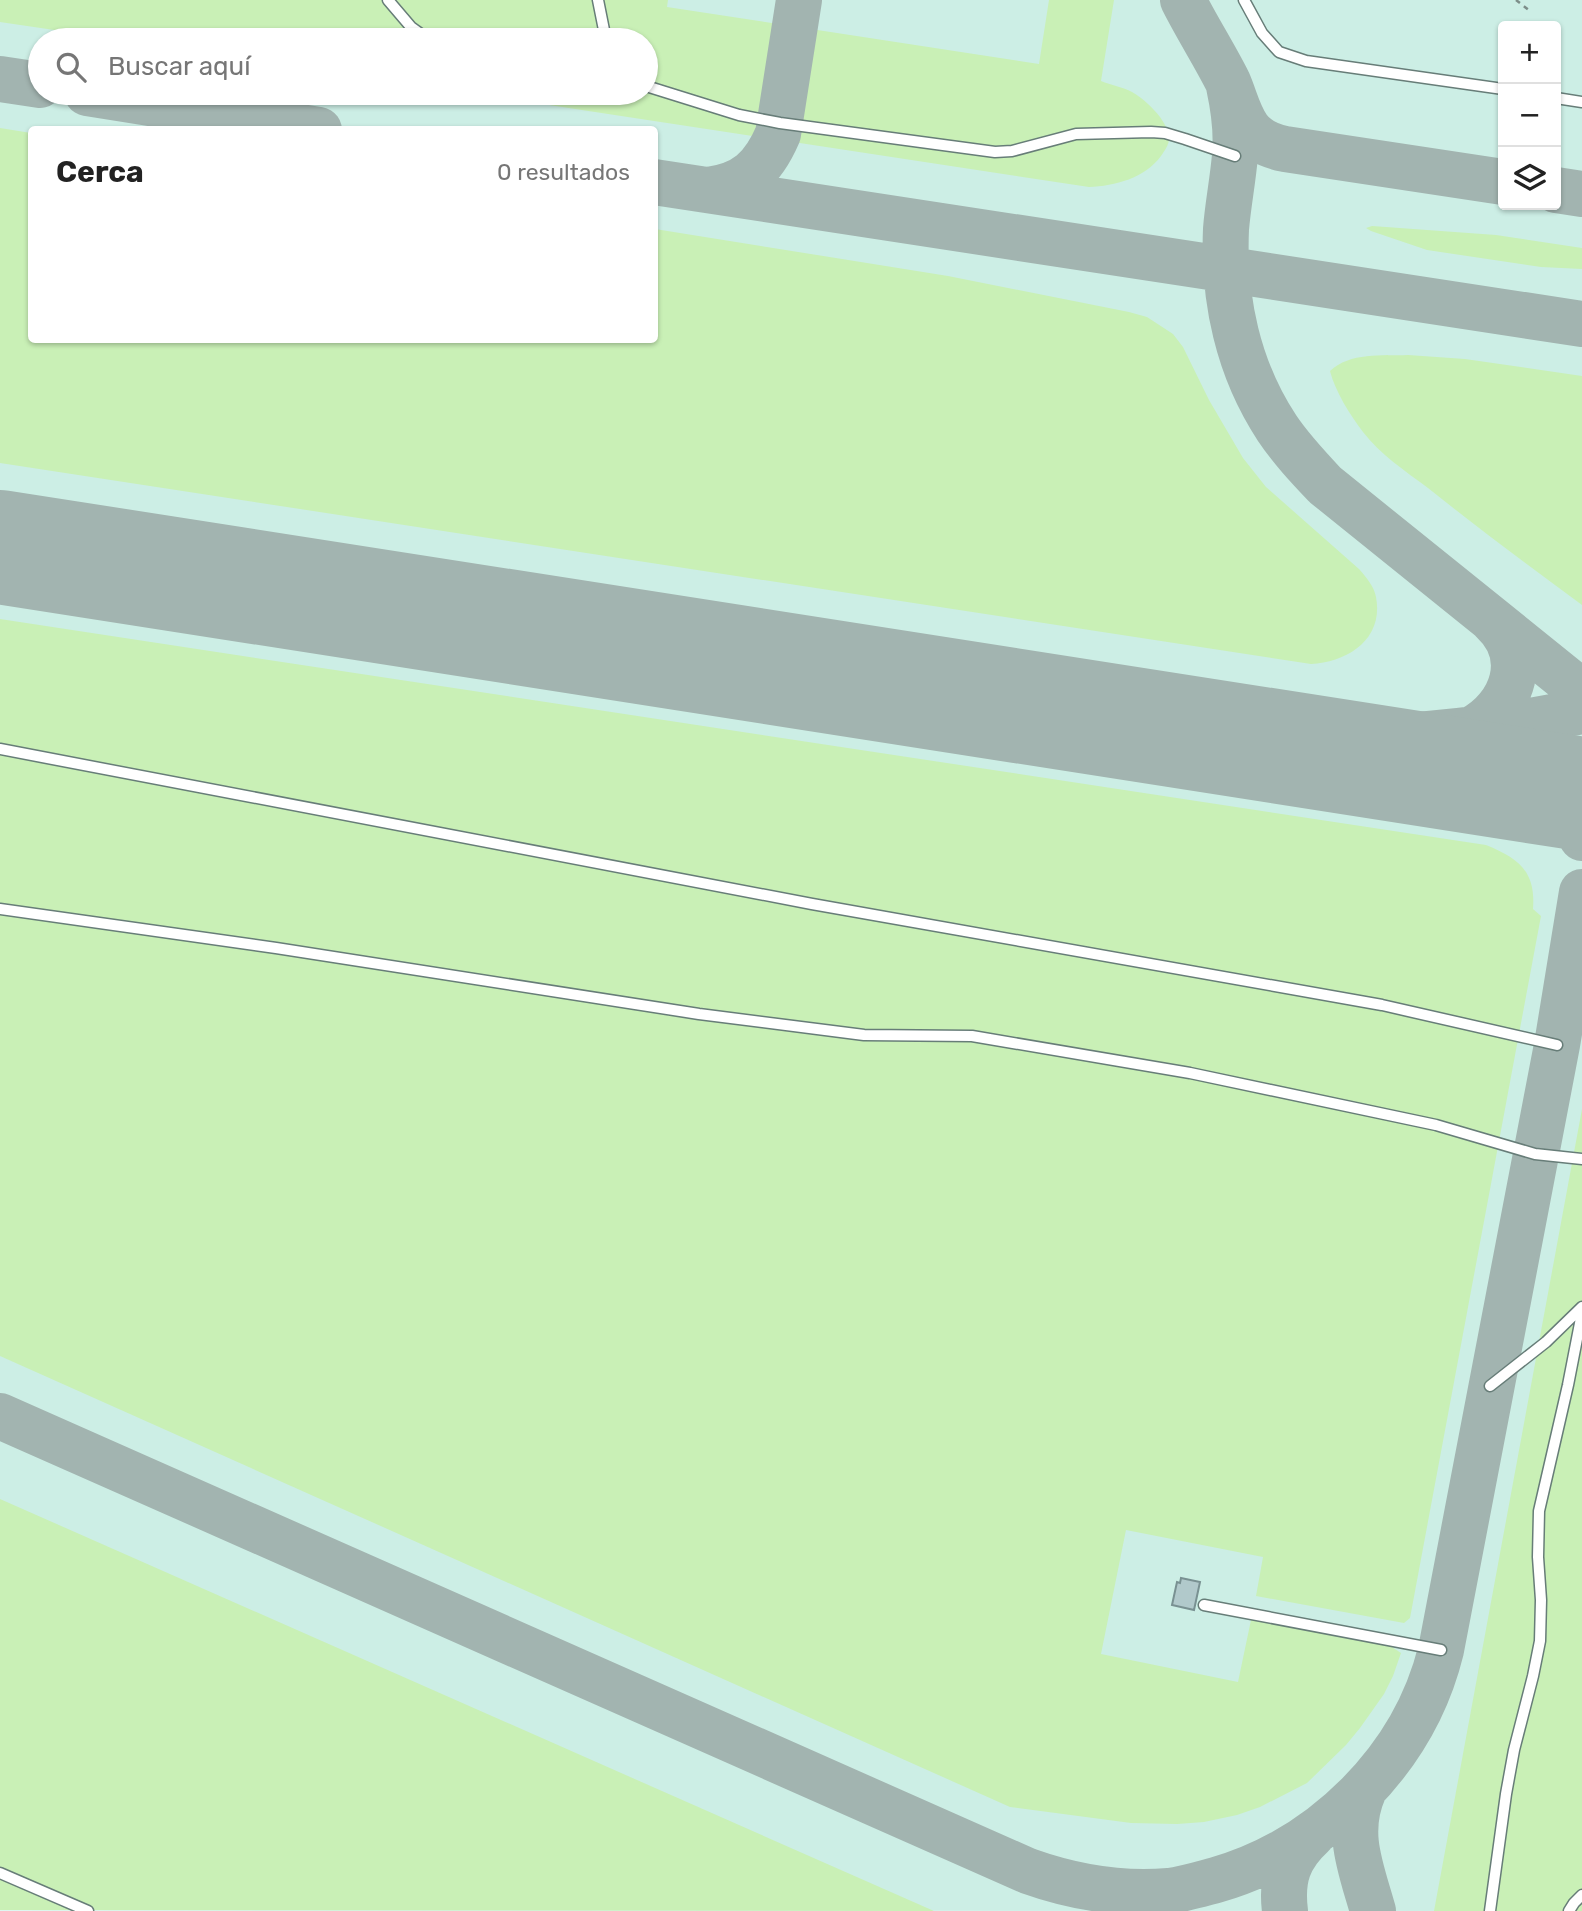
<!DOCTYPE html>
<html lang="es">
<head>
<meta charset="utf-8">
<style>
	body { margin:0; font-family:Rubik,sans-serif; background:#f6f6f6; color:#222 }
	.controls { position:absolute; right:21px; top:21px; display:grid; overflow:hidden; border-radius:7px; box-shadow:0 2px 5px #0004 }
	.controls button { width:63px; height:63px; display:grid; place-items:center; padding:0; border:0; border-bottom:2px solid #e0e0e0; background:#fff; color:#222; font:35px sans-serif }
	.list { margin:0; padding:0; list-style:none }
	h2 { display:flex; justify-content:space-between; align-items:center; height:91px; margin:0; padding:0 28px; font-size:30px }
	h2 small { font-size:23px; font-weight:400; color:#767676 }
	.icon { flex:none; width:38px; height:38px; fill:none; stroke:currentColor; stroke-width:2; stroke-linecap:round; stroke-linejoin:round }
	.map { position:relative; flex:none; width:1582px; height:1911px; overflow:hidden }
	.search { position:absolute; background:#fff; box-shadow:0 2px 5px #0004; left:28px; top:28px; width:630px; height:77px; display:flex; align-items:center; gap:18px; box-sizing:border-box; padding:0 24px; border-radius:38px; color:#767676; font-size:26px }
	.panel { position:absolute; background:#fff; box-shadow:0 2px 5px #0004; left:28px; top:126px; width:630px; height:217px; border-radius:7px }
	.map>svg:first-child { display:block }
</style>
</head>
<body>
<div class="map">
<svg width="1582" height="1911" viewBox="0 0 1582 1911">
	<rect width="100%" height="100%" fill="#dff7f1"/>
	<path fill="#cceee5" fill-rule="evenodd" d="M0,0H1582V1911L0,1910ZM1503,26H1556V205H1503ZM40,40H646V93H40ZM32,130H654V340H32Z"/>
	<path fill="#c9f0b6" d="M0,0H668L667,7L1039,64L1049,0H1114L1101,81C1111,85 1123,87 1132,92C1143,98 1153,108 1160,117C1164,123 1168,129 1169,136C1170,144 1165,150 1161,156C1145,178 1115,186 1089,187L470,93H646V40H122L0,22Z
		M0,128L31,133L32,340H654L655,229L948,276L1129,312L1147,317L1173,334L1183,347L1209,400L1243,458L1266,487L1359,569C1366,577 1374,586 1376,597C1384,639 1348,662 1311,664L0,463Z
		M1372,226L1496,235L1582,248V269L1541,267L1427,250L1371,231L1366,228Z
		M1408,355L1465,359L1582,376V605C1530,567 1478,528 1428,488C1405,471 1380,454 1363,432C1350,415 1335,391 1330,371C1350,352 1382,356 1408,355Z
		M0,619L1486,845C1518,858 1536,871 1533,909L1541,916L1410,1618L1404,1623L1256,1596L1263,1557L1126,1530L1101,1654L1238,1682L1251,1620L1389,1645L1401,1653L1393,1676L1384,1694L1360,1728L1346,1745L1307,1783L1260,1807L1237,1815L1204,1822L1177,1824L1131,1823L1010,1807L0,1356Z
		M1582,1109V1911H1434Z
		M0,1499L934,1911L0,1910Z"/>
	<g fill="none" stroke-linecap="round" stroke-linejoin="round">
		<path stroke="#a2b4b0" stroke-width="46" d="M1183,0C1197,28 1214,54 1228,82C1235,98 1238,114 1248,128C1257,141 1270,146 1285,149L1503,182
			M0,79L40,85
			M1229,86C1234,109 1237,132 1235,155C1233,180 1228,204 1226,229C1223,299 1238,369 1277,428C1291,449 1308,467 1325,485L1582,692
			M87,93L319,130
			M654,182L1582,324
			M708,190C745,185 763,169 778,134L799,0
			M1556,190L1582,194
			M1472,729C1513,707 1531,656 1493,621
			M1175,730C1225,734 1276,739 1326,739C1412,738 1498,729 1582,711
			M1510,782C1544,795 1568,801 1582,838
			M0,1416L1028,1871C1073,1887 1122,1895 1169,1891C1185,1889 1201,1884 1216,1880C1323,1849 1414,1760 1441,1650L1557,1045L1582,892
			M1364,1790C1345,1833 1361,1868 1373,1911
			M1285,1911C1281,1879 1288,1857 1312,1835"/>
		<path stroke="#a2b4b0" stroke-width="114" d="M0,547L1582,794"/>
	</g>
	<path fill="#b1c9cb" stroke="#799192" stroke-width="2" d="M1181,1578L1200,1582L1194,1610L1172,1605L1177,1582L1180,1583Z"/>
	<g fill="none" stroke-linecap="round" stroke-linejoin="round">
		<defs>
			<path id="lane" d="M388,0L411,27L429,40
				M598,0L606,40
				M1244,0L1262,33L1279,52L1306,61L1503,89
				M646,86L739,115L780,123L995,152L1012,151L1076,134L1151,132L1165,133L1185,139L1235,156
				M1556,98L1582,102
				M0,749L812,904L1382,1005L1557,1045
				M0,909L276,948L699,1014L864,1035L972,1036L1190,1073L1436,1125L1535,1154L1582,1159
				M1490,1386L1546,1342L1582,1307
				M1204,1605L1441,1650
				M0,1873L88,1911
				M1490,1911L1506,1794L1514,1750L1533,1676L1540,1641L1541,1600L1538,1557L1539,1511L1568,1385L1582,1313
				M1569,1911L1574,1903L1582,1895"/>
		</defs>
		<use href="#lane" stroke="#677d78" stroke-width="13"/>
		<path stroke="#7d8e89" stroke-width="2.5" stroke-dasharray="5 5" stroke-linecap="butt" d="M1516,0L1530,11"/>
		<use href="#lane" stroke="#fff" stroke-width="10"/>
	</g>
</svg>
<div class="controls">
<button>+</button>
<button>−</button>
<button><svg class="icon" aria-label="layers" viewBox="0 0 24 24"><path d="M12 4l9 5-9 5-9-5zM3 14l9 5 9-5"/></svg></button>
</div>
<div class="search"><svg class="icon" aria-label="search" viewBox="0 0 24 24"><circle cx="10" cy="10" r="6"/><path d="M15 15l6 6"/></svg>Buscar aquí</div>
<section class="panel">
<h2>Cerca<small>0 resultados</small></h2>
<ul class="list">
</ul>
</section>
</div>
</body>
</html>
